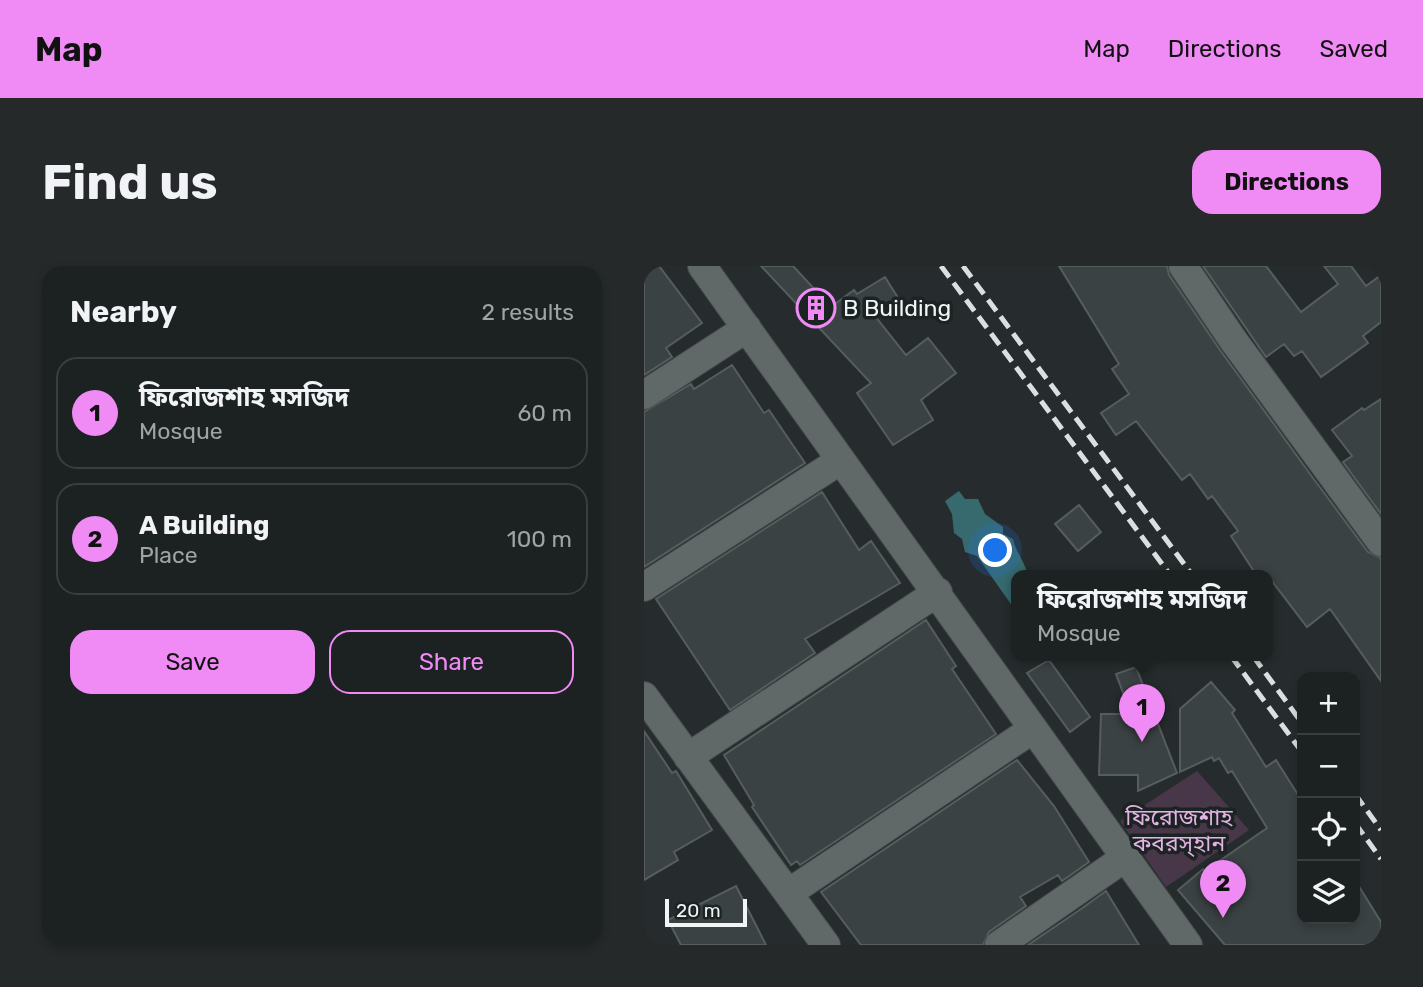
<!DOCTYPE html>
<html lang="en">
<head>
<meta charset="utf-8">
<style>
	body { margin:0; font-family:Rubik,"Noto Sans Bengali",sans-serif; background:#25292a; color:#f1f3f6 }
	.controls { position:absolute; right:21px; bottom:21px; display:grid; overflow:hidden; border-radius:14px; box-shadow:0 4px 10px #0003 }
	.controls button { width:63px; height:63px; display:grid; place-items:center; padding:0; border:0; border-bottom:2px solid #3a3e40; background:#1c2122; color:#f1f3f6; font:35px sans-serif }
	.scale { position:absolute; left:21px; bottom:18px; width:82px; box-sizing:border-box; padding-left:7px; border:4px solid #f1f5f5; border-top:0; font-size:19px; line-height:24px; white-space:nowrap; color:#f1f5f5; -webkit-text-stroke:5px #1c2323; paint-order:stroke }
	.you { position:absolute; left:352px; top:285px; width:24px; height:24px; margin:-18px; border:5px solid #fff; border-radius:50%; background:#1a73e8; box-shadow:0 0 0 10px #1a73e833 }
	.badge { display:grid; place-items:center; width:46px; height:46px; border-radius:50%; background:#f08bf6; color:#111; font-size:23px; font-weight:700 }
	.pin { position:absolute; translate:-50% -58px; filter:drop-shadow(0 2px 4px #0008) }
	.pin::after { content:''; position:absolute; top:37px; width:24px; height:21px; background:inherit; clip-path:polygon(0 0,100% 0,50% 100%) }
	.popup { position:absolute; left:367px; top:304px; width:262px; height:91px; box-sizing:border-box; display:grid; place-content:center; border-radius:14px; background:#1c2122; filter:drop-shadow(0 2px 5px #0005); font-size:23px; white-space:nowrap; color:#a0a3a5 }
	.popup b { font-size:26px; color:#f1f3f6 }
	.popup::after { content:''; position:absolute; left:50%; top:100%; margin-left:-14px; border:14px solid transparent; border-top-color:#1c2122 }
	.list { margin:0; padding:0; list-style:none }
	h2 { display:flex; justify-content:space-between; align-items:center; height:91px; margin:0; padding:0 28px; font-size:30px }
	h2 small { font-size:23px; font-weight:400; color:#a0a3a5 }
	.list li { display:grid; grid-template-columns:46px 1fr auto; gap:21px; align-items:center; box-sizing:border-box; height:112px; margin:0 14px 14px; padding:0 14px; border:2px solid #3a3e40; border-radius:21px }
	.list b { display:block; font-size:26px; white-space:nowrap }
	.list p { margin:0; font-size:23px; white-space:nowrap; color:#a0a3a5 }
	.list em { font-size:23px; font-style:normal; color:#a0a3a5 }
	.actions { display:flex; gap:14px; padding:21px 28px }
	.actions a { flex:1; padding:16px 0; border:2px solid #f08bf6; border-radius:21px; text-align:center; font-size:24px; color:#f08bf6 }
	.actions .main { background:#f08bf6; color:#111 }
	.icon { flex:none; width:38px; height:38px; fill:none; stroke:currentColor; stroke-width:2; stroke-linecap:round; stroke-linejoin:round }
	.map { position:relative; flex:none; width:737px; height:679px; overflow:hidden; border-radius:21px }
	header { display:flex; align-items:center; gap:42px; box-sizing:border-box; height:98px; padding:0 35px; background:#f08bf6; color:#111 }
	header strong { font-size:33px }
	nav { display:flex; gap:38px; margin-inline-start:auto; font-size:24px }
	.intro { display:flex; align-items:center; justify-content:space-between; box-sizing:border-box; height:168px; padding:0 42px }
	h1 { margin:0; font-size:49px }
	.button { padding:18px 32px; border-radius:21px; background:#f08bf6; color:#111; font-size:24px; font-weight:700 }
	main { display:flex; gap:42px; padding:0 42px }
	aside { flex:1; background:#1c2122; border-radius:21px; box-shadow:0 4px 10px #0003 }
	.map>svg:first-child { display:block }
</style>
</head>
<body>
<header>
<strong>Map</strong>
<nav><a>Map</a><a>Directions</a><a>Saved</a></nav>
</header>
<div class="intro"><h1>Find us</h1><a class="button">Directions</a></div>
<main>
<aside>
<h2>Nearby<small>2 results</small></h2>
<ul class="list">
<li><span class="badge">1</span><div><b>ফিরোজশাহ মসজিদ</b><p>Mosque</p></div><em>60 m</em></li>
<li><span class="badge">2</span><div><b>A Building</b><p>Place</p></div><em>100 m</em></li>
</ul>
<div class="actions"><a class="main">Save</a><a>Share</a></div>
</aside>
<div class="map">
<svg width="737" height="679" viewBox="0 0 737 679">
	<rect width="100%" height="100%" fill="#262c2d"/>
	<path fill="#483649" d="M553,505L605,564L522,621L476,555Z"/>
	<path fill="#376a6e" d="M315,225L321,233H334L341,248L359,261V268L369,273C372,287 381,295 384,310H372V341H369L333,290L321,286L318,273L310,267L308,248L301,235Z"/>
	<path fill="#3b4243" stroke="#565d5e" stroke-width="2" d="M0,0H15L58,57L22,82L28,91L0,109Z
		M117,0H149L187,41L210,24L213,28L241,11L256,35L231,50L262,89L284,72L312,107L277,134L289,154L249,179L213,127L227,117Z
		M415,0H523L525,9L576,84L669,212L724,286L737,292V415L686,343L663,361L624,310H613L587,270L594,265L568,230L564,233L546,208L538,214L492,155L472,169L457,147L485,128L468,103L475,98Z
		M559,0H622L657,46L694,18L680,0H707L722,20L737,9V56L719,70L724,77L677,111L658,85L650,90L640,78L622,91Z
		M88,99L120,147L125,144L161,197L0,301V146L47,118L50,123Z
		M737,133V248L699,196L708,190L688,164L718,142L720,144Z
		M178,226L215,284L227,275L256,317L161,373L171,387L86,444L12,333Z
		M435,239L457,266L434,285L411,258Z
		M282,354L312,400L308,403L352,468L156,599L153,595L147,599L108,541L110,539L80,489Z
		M405,394L446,451L426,466L383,407Z
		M492,401L533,507L494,525V509H455L457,448H487L472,408Z
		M567,416L591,444L588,447L622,501L632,494L658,535V653H711V614L737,656V670L723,679H581L534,624L559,603L561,605L623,562L588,505L584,507L575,492L570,495L568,491L536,506V443Z
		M0,465L28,507L32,505L68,564L30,586L34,594L0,614Z
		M373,494L410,540L445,596L418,615L414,609L376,631L382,640L345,666L339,679H217L177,626Z
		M92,620L122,679H37L24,654Z
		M462,625L495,679H384L437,643Z"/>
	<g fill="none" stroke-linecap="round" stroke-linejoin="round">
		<defs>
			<path id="minor" d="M58,0L544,679
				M539,0L589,74L737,276
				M0,129L103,62
				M0,321L197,194
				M0,430L182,679
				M44,491L294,326
				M146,626L389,463
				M355,679L482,591"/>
		</defs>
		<use href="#minor" stroke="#454b4b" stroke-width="30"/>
		<use href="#minor" stroke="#606868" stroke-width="28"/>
		<path stroke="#dadfdf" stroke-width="5" stroke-dasharray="14 7" stroke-linecap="butt" d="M297,0L527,310
			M319,0L549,310
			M587,390L658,486
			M609,390L658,457
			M711,528L737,564
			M711,557L737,593"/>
	</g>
	<defs>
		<symbol id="building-ring" viewBox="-11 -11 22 22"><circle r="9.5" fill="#1c2323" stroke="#f08bf6" stroke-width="1.5"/><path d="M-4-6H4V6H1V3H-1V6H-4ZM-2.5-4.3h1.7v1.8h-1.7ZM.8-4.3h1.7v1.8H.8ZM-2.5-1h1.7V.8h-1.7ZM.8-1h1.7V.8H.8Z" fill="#f08bf6"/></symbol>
	</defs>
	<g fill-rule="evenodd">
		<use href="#building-ring" x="150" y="20" width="44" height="44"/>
	</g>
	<g text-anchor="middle" stroke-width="7" stroke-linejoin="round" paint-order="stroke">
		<g font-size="23" fill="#f1f5f5" stroke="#1c2323" text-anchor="start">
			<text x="199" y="50">B Building</text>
		</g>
		<g font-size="23" fill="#e3b3e5" stroke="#1c2323">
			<text x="535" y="559">ফিরোজশাহ<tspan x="535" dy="26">কবরস্হান</tspan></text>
		</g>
	</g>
</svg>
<div class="controls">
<button>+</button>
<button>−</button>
<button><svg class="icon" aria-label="locate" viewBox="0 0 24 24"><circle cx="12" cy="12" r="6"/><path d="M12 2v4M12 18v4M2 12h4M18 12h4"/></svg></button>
<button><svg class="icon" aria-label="layers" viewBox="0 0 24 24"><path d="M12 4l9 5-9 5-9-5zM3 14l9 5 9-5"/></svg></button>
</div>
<div class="scale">20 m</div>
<div class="you"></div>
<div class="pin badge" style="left:498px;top:476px">1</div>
<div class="popup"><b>ফিরোজশাহ মসজিদ</b>Mosque</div>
<div class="pin badge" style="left:579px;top:652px">2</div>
</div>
</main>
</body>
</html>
